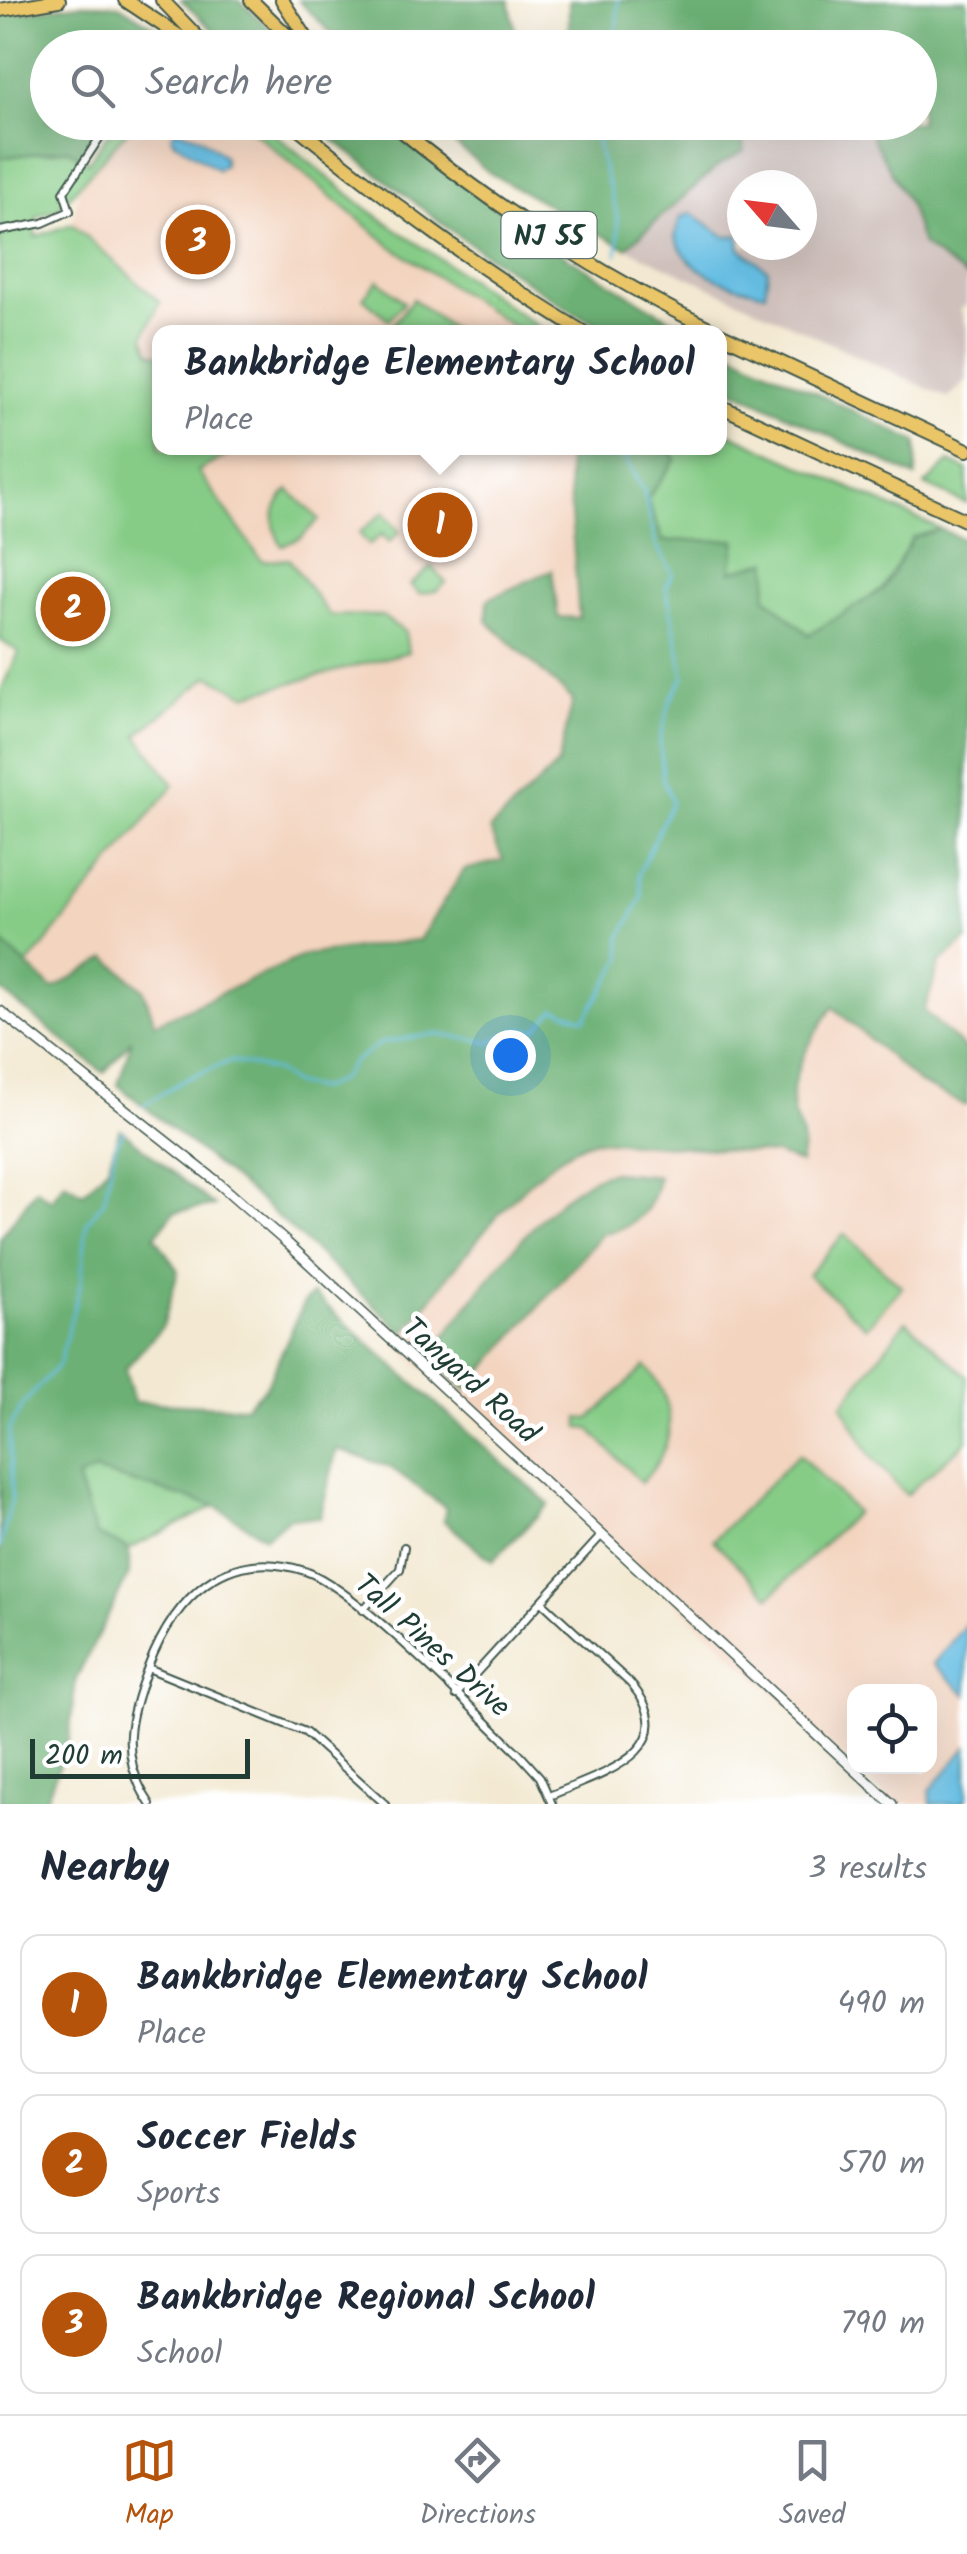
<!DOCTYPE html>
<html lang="en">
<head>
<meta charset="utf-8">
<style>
	body { margin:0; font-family:Kalam,sans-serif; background:#f6f6f7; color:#1f2937 }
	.controls { position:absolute; right:30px; bottom:30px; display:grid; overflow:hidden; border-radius:20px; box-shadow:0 10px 40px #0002 }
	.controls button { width:90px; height:90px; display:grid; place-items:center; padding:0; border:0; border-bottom:2px solid #e0e1e3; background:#fff; color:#1f2937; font:50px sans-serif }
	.compass { position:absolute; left:727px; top:170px; width:90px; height:90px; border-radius:50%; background:#fff; box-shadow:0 10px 40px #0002; rotate:298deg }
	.scale { position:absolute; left:30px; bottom:25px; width:220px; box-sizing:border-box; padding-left:10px; border:5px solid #1f3d34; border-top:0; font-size:28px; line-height:35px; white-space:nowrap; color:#1f3d34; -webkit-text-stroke:8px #fff; paint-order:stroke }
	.you { position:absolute; left:510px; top:1055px; width:35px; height:35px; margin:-25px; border:8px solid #fff; border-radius:50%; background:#1a73e8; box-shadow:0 0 0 15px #1a73e833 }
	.badge { display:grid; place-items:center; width:65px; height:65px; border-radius:50%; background:#b45309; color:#fff; font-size:32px; font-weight:700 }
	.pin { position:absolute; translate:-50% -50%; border:5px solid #fff; box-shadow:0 2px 10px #0006 }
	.popup { position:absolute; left:152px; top:325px; width:575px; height:130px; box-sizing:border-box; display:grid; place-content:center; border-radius:20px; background:#fff; filter:drop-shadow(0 2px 8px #0005); font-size:32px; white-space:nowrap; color:#747a83 }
	.popup b { font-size:38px; color:#1f2937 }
	.popup::after { content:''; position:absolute; left:50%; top:100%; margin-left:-20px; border:20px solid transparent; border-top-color:#fff }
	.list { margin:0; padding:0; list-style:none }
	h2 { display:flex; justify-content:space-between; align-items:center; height:130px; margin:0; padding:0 40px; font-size:42px }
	h2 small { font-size:32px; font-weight:400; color:#747a83 }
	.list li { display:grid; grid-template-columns:65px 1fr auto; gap:30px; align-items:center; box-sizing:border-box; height:140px; margin:0 20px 20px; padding:0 20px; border:2px solid #e0e1e3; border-radius:20px }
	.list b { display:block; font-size:38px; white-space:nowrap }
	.list p { margin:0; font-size:32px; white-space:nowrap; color:#747a83 }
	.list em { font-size:32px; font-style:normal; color:#747a83 }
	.icon { flex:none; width:55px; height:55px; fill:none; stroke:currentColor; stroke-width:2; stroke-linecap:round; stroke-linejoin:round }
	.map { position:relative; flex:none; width:967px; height:1804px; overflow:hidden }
	.search { position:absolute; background:#fff; box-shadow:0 10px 40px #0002; left:30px; right:30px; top:30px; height:110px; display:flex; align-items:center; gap:25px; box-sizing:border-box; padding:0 35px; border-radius:55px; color:#747a83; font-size:38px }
	.sheet { height:610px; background:#fff }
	nav { display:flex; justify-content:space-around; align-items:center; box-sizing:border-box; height:140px; border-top:2px solid #e0e1e3; background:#fff; font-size:28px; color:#747a83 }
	nav a { display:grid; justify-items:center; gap:5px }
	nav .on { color:#b45309 }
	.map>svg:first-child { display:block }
</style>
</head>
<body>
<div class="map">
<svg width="967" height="1804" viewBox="0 0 967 1804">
	<rect width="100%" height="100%" fill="#fff"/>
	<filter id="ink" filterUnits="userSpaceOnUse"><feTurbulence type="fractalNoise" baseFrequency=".01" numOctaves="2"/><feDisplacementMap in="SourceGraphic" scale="20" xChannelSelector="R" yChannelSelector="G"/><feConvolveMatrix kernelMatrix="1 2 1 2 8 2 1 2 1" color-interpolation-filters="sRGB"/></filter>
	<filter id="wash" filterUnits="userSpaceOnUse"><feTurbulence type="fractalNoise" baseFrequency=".0048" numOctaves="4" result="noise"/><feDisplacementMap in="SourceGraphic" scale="40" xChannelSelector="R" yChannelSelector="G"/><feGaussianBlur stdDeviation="2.25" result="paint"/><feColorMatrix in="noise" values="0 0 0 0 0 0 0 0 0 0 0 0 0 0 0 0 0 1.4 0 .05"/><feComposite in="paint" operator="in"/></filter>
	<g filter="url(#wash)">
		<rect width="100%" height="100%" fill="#f3e9d2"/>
		<path fill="#f3d4bf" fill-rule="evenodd" d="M134,123H243L391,246L521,332H160V355L150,352L144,336L159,302L72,224L80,185Z
			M241,448H566L579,619L558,617L552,571L487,621L573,700L558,764L490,829L503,860L464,870L419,940L305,955L155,1023L143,989H53L27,966L174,785L136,735L209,676L382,616H329L312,588L262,562L198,471Z
			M967,940V1051H966L924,1011L940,963Z
			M833,1007L919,1083L967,1106V1804H894L394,1343L534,1175L578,1145L596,1140L775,1154L800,1163L806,1137L792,1104L805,1052ZM854,1692H930V1766H854Z"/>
		<path fill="#cfc0bb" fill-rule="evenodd" d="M739,123H864L909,204L922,245L967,277V305L960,309L967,327V381L948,398L626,248L719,165L744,151ZM742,185H802V245H742Z"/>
		<path fill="#86cc87" stroke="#52845e" stroke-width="2.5" d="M116,123H134L58,209L37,217L35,237L72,224L160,302L144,336L150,352L160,355V448H241L198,471L262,561L289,559L329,615L382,616L405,632L408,652L246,695L209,676L137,735L174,785L27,966L0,941V692L19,652L0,640V158L68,149L88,162Z
			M243,123H261L367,209L546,332H521L391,246Z
			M378,280L404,302L389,320L363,298Z
			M413,299L453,330L465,332H387Z
			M720,429L940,529L913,538L883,589L809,635L730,571L735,540L663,541L647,499L676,459L668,448H720Z
			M949,462L967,470V504L925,485Z
			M289,490L319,519L301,538L282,546C269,525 271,507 289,490Z
			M384,512L400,532L389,542L382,534L369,545L359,533Z
			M432,566L446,583L436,591L419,594L410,585Z
			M844,1234L902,1287L866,1327L808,1275Z
			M906,1321L967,1376V1441L906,1495L871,1456L842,1405Z
			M645,1366C679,1404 677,1446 641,1483L590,1429L579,1428V1418L590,1419Z
			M799,1454L856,1512L770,1597L713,1540Z
			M94,1471L215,1506L129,1549L96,1535L77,1479Z"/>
		<path fill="#6cb074" stroke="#467654" stroke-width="2.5" d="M181,0H239L290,47H231Z
			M298,0H509L517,40L569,44V0H967V277L922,245L909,204L864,123L920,122V48L345,47Z
			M79,4L119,5L166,34L157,47H113L103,42L98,47L48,48V122L106,123L81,158L68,149L0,158V15Z
			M312,123H379L567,257L692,332H615L576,314L457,235Z
			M430,123H739L744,151L719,165L626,248L490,173Z
			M720,346L917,442L916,477L720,383Z
			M566,448H668L676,459L647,499L663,541L736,540L731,571L769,561L766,597L809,635L883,589L913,538L940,529L967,541V940L940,963L924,1011L967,1051V1106L919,1083L833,1007C815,1034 792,1068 792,1102C793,1129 809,1126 800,1163L775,1154L596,1140C528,1157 450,1278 404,1333L258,1199L118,1085L132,1039L104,1073L0,990V941L53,989L107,958L143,989L155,1023L305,955L419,940L464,870L503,860L490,829L558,764L573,700L487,621L488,599L552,570L558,617L579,618Z
			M120,1129L214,1206L174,1212L155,1236L178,1271L163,1326L125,1369L134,1402L245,1407L266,1387L304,1302L313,1294L549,1504L492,1561L443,1520L446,1508L390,1467L337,1449L320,1518H289L265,1537L215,1506L95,1471L77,1479L96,1535L129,1549V1574L76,1679L69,1739L44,1804H0V1238L36,1189L51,1200L65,1182L83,1193L108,1167Z
			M613,1172L658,1176C654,1208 635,1229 603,1233L466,1390L429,1356C470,1306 552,1181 613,1172Z"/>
		<path fill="#66bee3" stroke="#427e8c" stroke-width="2.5" d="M176,129L201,137L224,156V165L218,170L174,141L171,136Z
			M691,213L726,237L739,235L740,248L768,270L765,293C727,285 688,274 675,236L680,218Z
			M967,1623V1695L933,1664Z
			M967,1747V1798L961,1804H931L930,1790Z"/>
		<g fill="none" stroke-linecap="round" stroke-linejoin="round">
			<path stroke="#66bee3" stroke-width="2.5" d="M616,48L618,0
				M596,122C596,177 626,202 617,254
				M142,1106L188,1078L231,1061L276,1071L294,1084L320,1089L341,1079L353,1062L381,1043L434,1034L491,1042L520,1029L536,1030L555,1009L585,1019L622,959L621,938L642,897L639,873L672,801L663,780L660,739L671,699L684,677L666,586L673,574L656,545L644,491L618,448
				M0,1547L12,1497L9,1429L24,1403L59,1364L81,1281L87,1222L104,1201L116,1143L124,1130"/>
		</g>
	</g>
	<g filter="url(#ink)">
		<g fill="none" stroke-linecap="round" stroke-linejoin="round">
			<defs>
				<path id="minor" d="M0,231L43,223L70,211L64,192L110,122
					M542,1602L630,1683C690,1751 596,1776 549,1796
					M363,1610L400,1569L404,1547
					M148,1668L305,1732L385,1804
					M456,1695L601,1536
					M150,1804C118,1757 129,1716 148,1667C175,1598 225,1545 305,1571C356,1588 476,1713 520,1755L540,1777L552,1804"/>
				<path id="tertiary" d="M0,1011L215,1180L286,1242L892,1804"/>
				<path id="motorway" d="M125,0L197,48
					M162,0L208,48
					M251,0L300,48
					M282,0L313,48
					M0,10L59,0
					M291,122C385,198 480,270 583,332
					M391,122C489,204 603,277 717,332
					M720,334L967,450
					M720,406L967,521"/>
			</defs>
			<use href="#minor" stroke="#3f574c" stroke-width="10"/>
			<use href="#tertiary" stroke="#3f574c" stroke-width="12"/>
			<use href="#motorway" stroke="#3f574c" stroke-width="16"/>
			<use href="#minor" stroke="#fff" stroke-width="6"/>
			<use href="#tertiary" stroke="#fff" stroke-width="9"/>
			<use href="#motorway" stroke="#ebc669" stroke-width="12"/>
		</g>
	</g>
	<g text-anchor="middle" stroke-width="9" stroke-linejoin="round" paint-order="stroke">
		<rect fill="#fff" stroke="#627771" stroke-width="2.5" x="501.5" y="212" width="95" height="46" rx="8"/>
		<g font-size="28" font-weight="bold" fill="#1f3d34">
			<text x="549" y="245">NJ 55</text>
		</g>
		<g font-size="30" fill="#1f3d34" stroke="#fff">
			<text transform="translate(471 1380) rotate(42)" y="10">Tanyard Road</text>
			<text transform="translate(433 1645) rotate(42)" y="10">Tall Pines Drive</text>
		</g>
	</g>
</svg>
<div class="controls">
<button><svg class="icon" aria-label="locate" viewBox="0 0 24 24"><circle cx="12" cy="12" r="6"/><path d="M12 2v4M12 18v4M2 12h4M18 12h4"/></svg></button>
</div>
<svg class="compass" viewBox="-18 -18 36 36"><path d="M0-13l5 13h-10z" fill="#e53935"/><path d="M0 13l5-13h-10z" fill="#747a83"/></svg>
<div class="scale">200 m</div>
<div class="you"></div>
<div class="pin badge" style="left:440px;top:525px">1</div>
<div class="popup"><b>Bankbridge Elementary School</b>Place</div>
<div class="pin badge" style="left:73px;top:609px">2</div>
<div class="pin badge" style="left:198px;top:242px">3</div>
<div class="search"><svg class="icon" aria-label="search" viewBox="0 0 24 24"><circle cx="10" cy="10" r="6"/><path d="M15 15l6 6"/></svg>Search here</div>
</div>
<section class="sheet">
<h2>Nearby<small>3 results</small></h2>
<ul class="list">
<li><span class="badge">1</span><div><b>Bankbridge Elementary School</b><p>Place</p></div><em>490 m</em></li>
<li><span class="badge">2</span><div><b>Soccer Fields</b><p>Sports</p></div><em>570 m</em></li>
<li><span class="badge">3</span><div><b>Bankbridge Regional School</b><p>School</p></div><em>790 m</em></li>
</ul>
</section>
<nav>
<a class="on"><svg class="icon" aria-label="map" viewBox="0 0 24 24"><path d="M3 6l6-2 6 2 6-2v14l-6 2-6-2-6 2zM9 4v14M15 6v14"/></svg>Map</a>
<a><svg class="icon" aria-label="directions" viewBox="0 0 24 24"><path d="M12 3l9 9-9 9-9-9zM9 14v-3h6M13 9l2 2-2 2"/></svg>Directions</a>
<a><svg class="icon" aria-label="saved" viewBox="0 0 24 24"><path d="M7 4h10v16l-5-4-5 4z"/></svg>Saved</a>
</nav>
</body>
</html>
